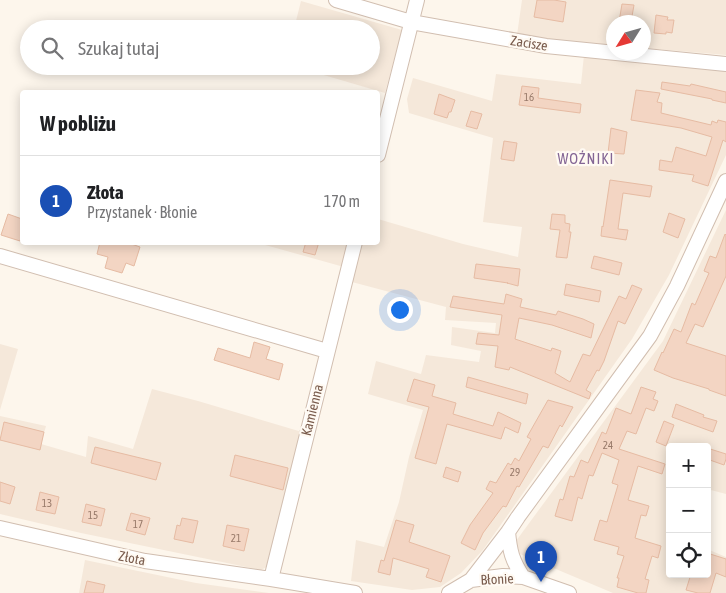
<!DOCTYPE html>
<html lang="pl">
<head>
<meta charset="utf-8">
<style>
	body { margin:0; font-family:"Asap Condensed",sans-serif; background:#f2f2f2; color:#202124 }
	.controls { position:absolute; right:15px; bottom:15px; display:grid; overflow:hidden; border-radius:5px; box-shadow:0 2px 12px #0003 }
	.controls button { width:45px; height:45px; display:grid; place-items:center; padding:0; border:0; border-bottom:1px solid #e0e0e0; background:#fff; color:#202124; font:25px sans-serif }
	.compass { position:absolute; left:606px; top:15px; width:45px; height:45px; border-radius:50%; background:#fff; box-shadow:0 2px 12px #0003; rotate:233deg }
	.you { position:absolute; left:399px; top:309px; width:18px; height:18px; margin:-12px; border:4px solid #fff; border-radius:50%; background:#1a73e8; box-shadow:0 0 0 8px #1a73e833 }
	.badge { display:grid; place-items:center; width:32px; height:32px; border-radius:50%; background:#e76f51; color:#fff; font-size:16px; font-weight:700 }
	.pin { position:absolute; translate:-50% -41px; filter:drop-shadow(0 1px 2px #0008) }
	.pin::after { content:''; position:absolute; top:26px; width:18px; height:15px; background:inherit; clip-path:polygon(0 0,100% 0,50% 100%) }
	.list { margin:0; padding:0; list-style:none }
	h2 { display:flex; justify-content:space-between; align-items:center; height:65px; margin:0; padding:0 20px; font-size:21px }
	h2 small { font-size:16px; font-weight:400; color:#757577 }
	.list li { display:grid; grid-template-columns:32px 1fr auto; gap:15px; align-items:center; box-sizing:border-box; height:90px; padding:0 20px; border-top:1px solid #e0e0e0 }
	.list b { display:block; font-size:19px; white-space:nowrap }
	.list p { margin:0; font-size:16px; white-space:nowrap; color:#757577 }
	.list em { font-size:16px; font-style:normal; color:#757577 }
	.icon { flex:none; width:28px; height:28px; fill:none; stroke:currentColor; stroke-width:2; stroke-linecap:round; stroke-linejoin:round }
	.map { position:relative; flex:none; width:726px; height:593px; overflow:hidden }
	.search { position:absolute; background:#fff; box-shadow:0 2px 12px #0003; left:20px; top:20px; width:360px; height:55px; display:flex; align-items:center; gap:12px; box-sizing:border-box; padding:0 18px; border-radius:28px; color:#757577; font-size:19px }
	.panel { position:absolute; background:#fff; box-shadow:0 2px 12px #0003; left:20px; top:90px; width:360px; height:155px; border-radius:5px }
	.map>svg:first-child { display:block }
</style>
</head>
<body>
<div class="map">
<svg width="726" height="593" viewBox="0 0 726 593">
	<rect width="100%" height="100%" fill="#fdf6ec"/>
	<path fill="#f5e8da" d="M522,0H726V55L644,48V22H614L613,45L546,39L517,35Z
		M301,1L402,30L385,93L293,66H371V29H294Z
		M584,55L726,70V155L669,275L632,339L483,550L461,573L440,587L412,590L351,581L356,540L384,547L399,502L409,457L423,410L368,394L376,361L421,374L426,355L479,362L481,351L451,345L452,327L495,333L496,323L445,320L446,307L352,282L361,243L378,242V219L463,244L518,257L522,227L483,222L493,138L409,113L407,99L413,78L492,101L496,74L581,84Z
		M726,210V494L707,489V447H670V574H707V549L726,557V593H613L520,554L516,541L663,341Z
		M258,243H350L344,267Z
		M0,344L18,349L0,410Z
		M152,389L198,401L302,432L272,564L261,570L81,533L0,514V416L46,426L41,444L86,457L88,436L133,449Z
		M85,560L196,583L269,593H79Z"/>
	<path fill="#f3d5c3" stroke="#e6bba3" d="M537,0H554L566,2L563,22L534,17Z
		M622,4L634,5L631,22H619Z
		M656,15L668,17L667,20H674L672,33L666,32V34L654,33Z
		M662,82L690,86L691,84L726,92V103L712,100V99L661,89Z
		M522,86L539,88L538,98L581,104L580,113L519,105Z
		M636,90L660,93L657,102L662,103L661,113L711,125L712,121L717,123L718,120L726,122V142L723,140L708,186L692,181L694,175L659,170L660,160L672,162L676,147L706,156L712,137L681,128L631,120Z
		M439,94L455,100L451,112H449L447,118L434,114Z
		M471,111L482,114L477,129L466,126Z
		M611,128L627,132L624,154L608,153Z
		M504,141L517,143L514,161L501,159Z
		M610,180L652,186L650,197L623,193L618,229L628,230L626,240L601,236L602,226L603,227Z
		M669,213L685,219L678,238L663,232Z
		M8,214L22,219V233L20,241L1,235Z
		M552,214L565,215V223L570,224L569,232H571L567,258L556,257L560,230L550,229Z
		M725,234L726,235V276L703,327L695,324L686,343L726,356V396L709,390V389L673,378L654,370L662,352L663,353L674,329L681,332L692,303L695,305L709,273L704,271L710,256L716,258Z
		M100,242H126L140,247L134,266L126,263L122,273L105,268L108,257L97,254Z
		M306,242H319L315,255L303,252Z
		M594,256L622,263L619,275L591,268Z
		M476,264L520,269L518,286L507,283H508L474,278Z
		M566,284L601,291L599,302L564,295Z
		M632,285L642,289L625,324L618,321L604,361L599,371L597,370L586,390L591,393L589,399L510,367L509,370L495,367L498,346L476,344L478,333L499,335L502,315L450,307L453,296L504,304L506,294L522,299L520,307L556,315L558,311L583,319L594,324L591,338L552,325L519,318L515,339L551,351L552,348L561,351L555,373L570,382L583,354L590,356L619,296L626,299Z
		M254,342L270,347L266,359L283,364L279,380L214,360L218,348L250,358Z
		M468,377L528,394L526,404L466,387Z
		M414,379L435,385L432,396L456,403L453,414L493,426L498,412L521,423L518,433L505,427L501,439L447,424L436,464L415,458L429,407L407,401Z
		M641,387L656,392L653,399L658,401L654,411L646,408L636,434L627,431L619,449L665,464L662,474L638,466L628,500L649,506L646,516L641,515L635,538L661,546L658,558L652,556L645,579L649,580L646,593H638L617,587L619,578H617L624,556L617,554L619,547L594,540L600,520L607,522L618,485L612,483L619,460L602,453L593,476L589,475L582,499L578,497L572,521L555,516L560,499L563,500L570,476L574,477L581,460L588,463L602,432L606,434L616,408L631,414Z
		M548,400L573,407L562,427L560,425L548,448L543,446L519,487L517,486L506,507L503,506L483,533L475,550L461,543L470,525L493,493L486,489L490,481L496,483L508,463L511,465L515,458L519,461L531,439L527,437Z
		M676,404L704,415L703,417L717,421L713,432L672,417Z
		M664,421L674,425L666,446L656,442Z
		M4,422L44,432L40,450L0,440Z
		M95,447L161,463L156,480L91,463Z
		M707,448L726,454V459L724,465L707,459Z
		M235,455L288,468L283,490L230,476Z
		M446,467L461,472L458,482L443,477Z
		M0,482L15,487L10,504L0,501Z
		M40,492L59,497L55,514L36,510Z
		M86,504L105,509L101,526L82,522Z
		M131,513L150,518L145,535L126,530Z
		M182,518L198,521L193,543L174,539L177,525L180,526Z
		M396,520L414,525L409,542L450,556L441,582L426,577L429,569L393,558L390,575L378,572L381,560L384,561Z
		M227,525L249,529L244,551L223,546Z
		M707,553L726,559V577L716,573L710,593H698L686,590L691,574H707Z
		M87,581L105,585L103,593H84Z"/>
	<g fill="none" stroke-linecap="round" stroke-linejoin="round">
		<defs>
			<path id="minor" d="M336,0L411,22L546,46L726,64
				M378,155L417,0
				M0,256L327,351
				M0,528L145,561L271,579L355,593
				M508,532C510,552 512,560 523,577
				M271,579L355,242
				M471,580L503,576L523,577L569,593
				M449,593L471,580L508,532L518,517L650,336L677,286L726,181"/>
		</defs>
		<use href="#minor" stroke="#d1beb0" stroke-width="16"/>
		<use href="#minor" stroke="#fff" stroke-width="14"/>
	</g>
	<g text-anchor="middle" stroke-width="4.5" stroke-linejoin="round" paint-order="stroke">
		<g font-size="11" fill="#987a6a">
			<text x="529" y="101">16</text>
			<text x="608" y="449">24</text>
			<text x="515" y="476">29</text>
			<text x="47" y="507">13</text>
			<text x="93" y="519">15</text>
			<text x="138" y="528">17</text>
			<text x="236" y="542">21</text>
		</g>
		<g font-size="14" fill="#7a5c4d" stroke="#fffaf3">
			<text transform="translate(529 43) rotate(9)" y="5">Zacisze</text>
			<text transform="translate(312 410) rotate(-76)" y="5">Kamienna</text>
			<text transform="translate(132 558) rotate(11)" y="5">Złota</text>
			<text transform="translate(497 579) rotate(-3)" y="5">Błonie</text>
		</g>
		<g font-size="15" letter-spacing="1" fill="#846695" stroke="#fffaf3">
			<text x="586" y="164">WOŹNIKI</text>
		</g>
	</g>
</svg>
<div class="controls">
<button>+</button>
<button>−</button>
<button><svg class="icon" aria-label="locate" viewBox="0 0 24 24"><circle cx="12" cy="12" r="6"/><path d="M12 2v4M12 18v4M2 12h4M18 12h4"/></svg></button>
</div>
<svg class="compass" viewBox="-18 -18 36 36"><path d="M0-13l5 13h-10z" fill="#e53935"/><path d="M0 13l5-13h-10z" fill="#757577"/></svg>
<div class="you"></div>
<div class="pin badge" style="left:541px;top:582px;background:#1a4fb4">1</div>
<div class="search"><svg class="icon" aria-label="search" viewBox="0 0 24 24"><circle cx="10" cy="10" r="6"/><path d="M15 15l6 6"/></svg>Szukaj tutaj</div>
<section class="panel">
<h2>W pobliżu<small></small></h2>
<ul class="list">
<li><span class="badge" style="background:#1a4fb4">1</span><div><b>Złota</b><p>Przystanek · Błonie</p></div><em>170 m</em></li>
</ul>
</section>
</div>
</body>
</html>
